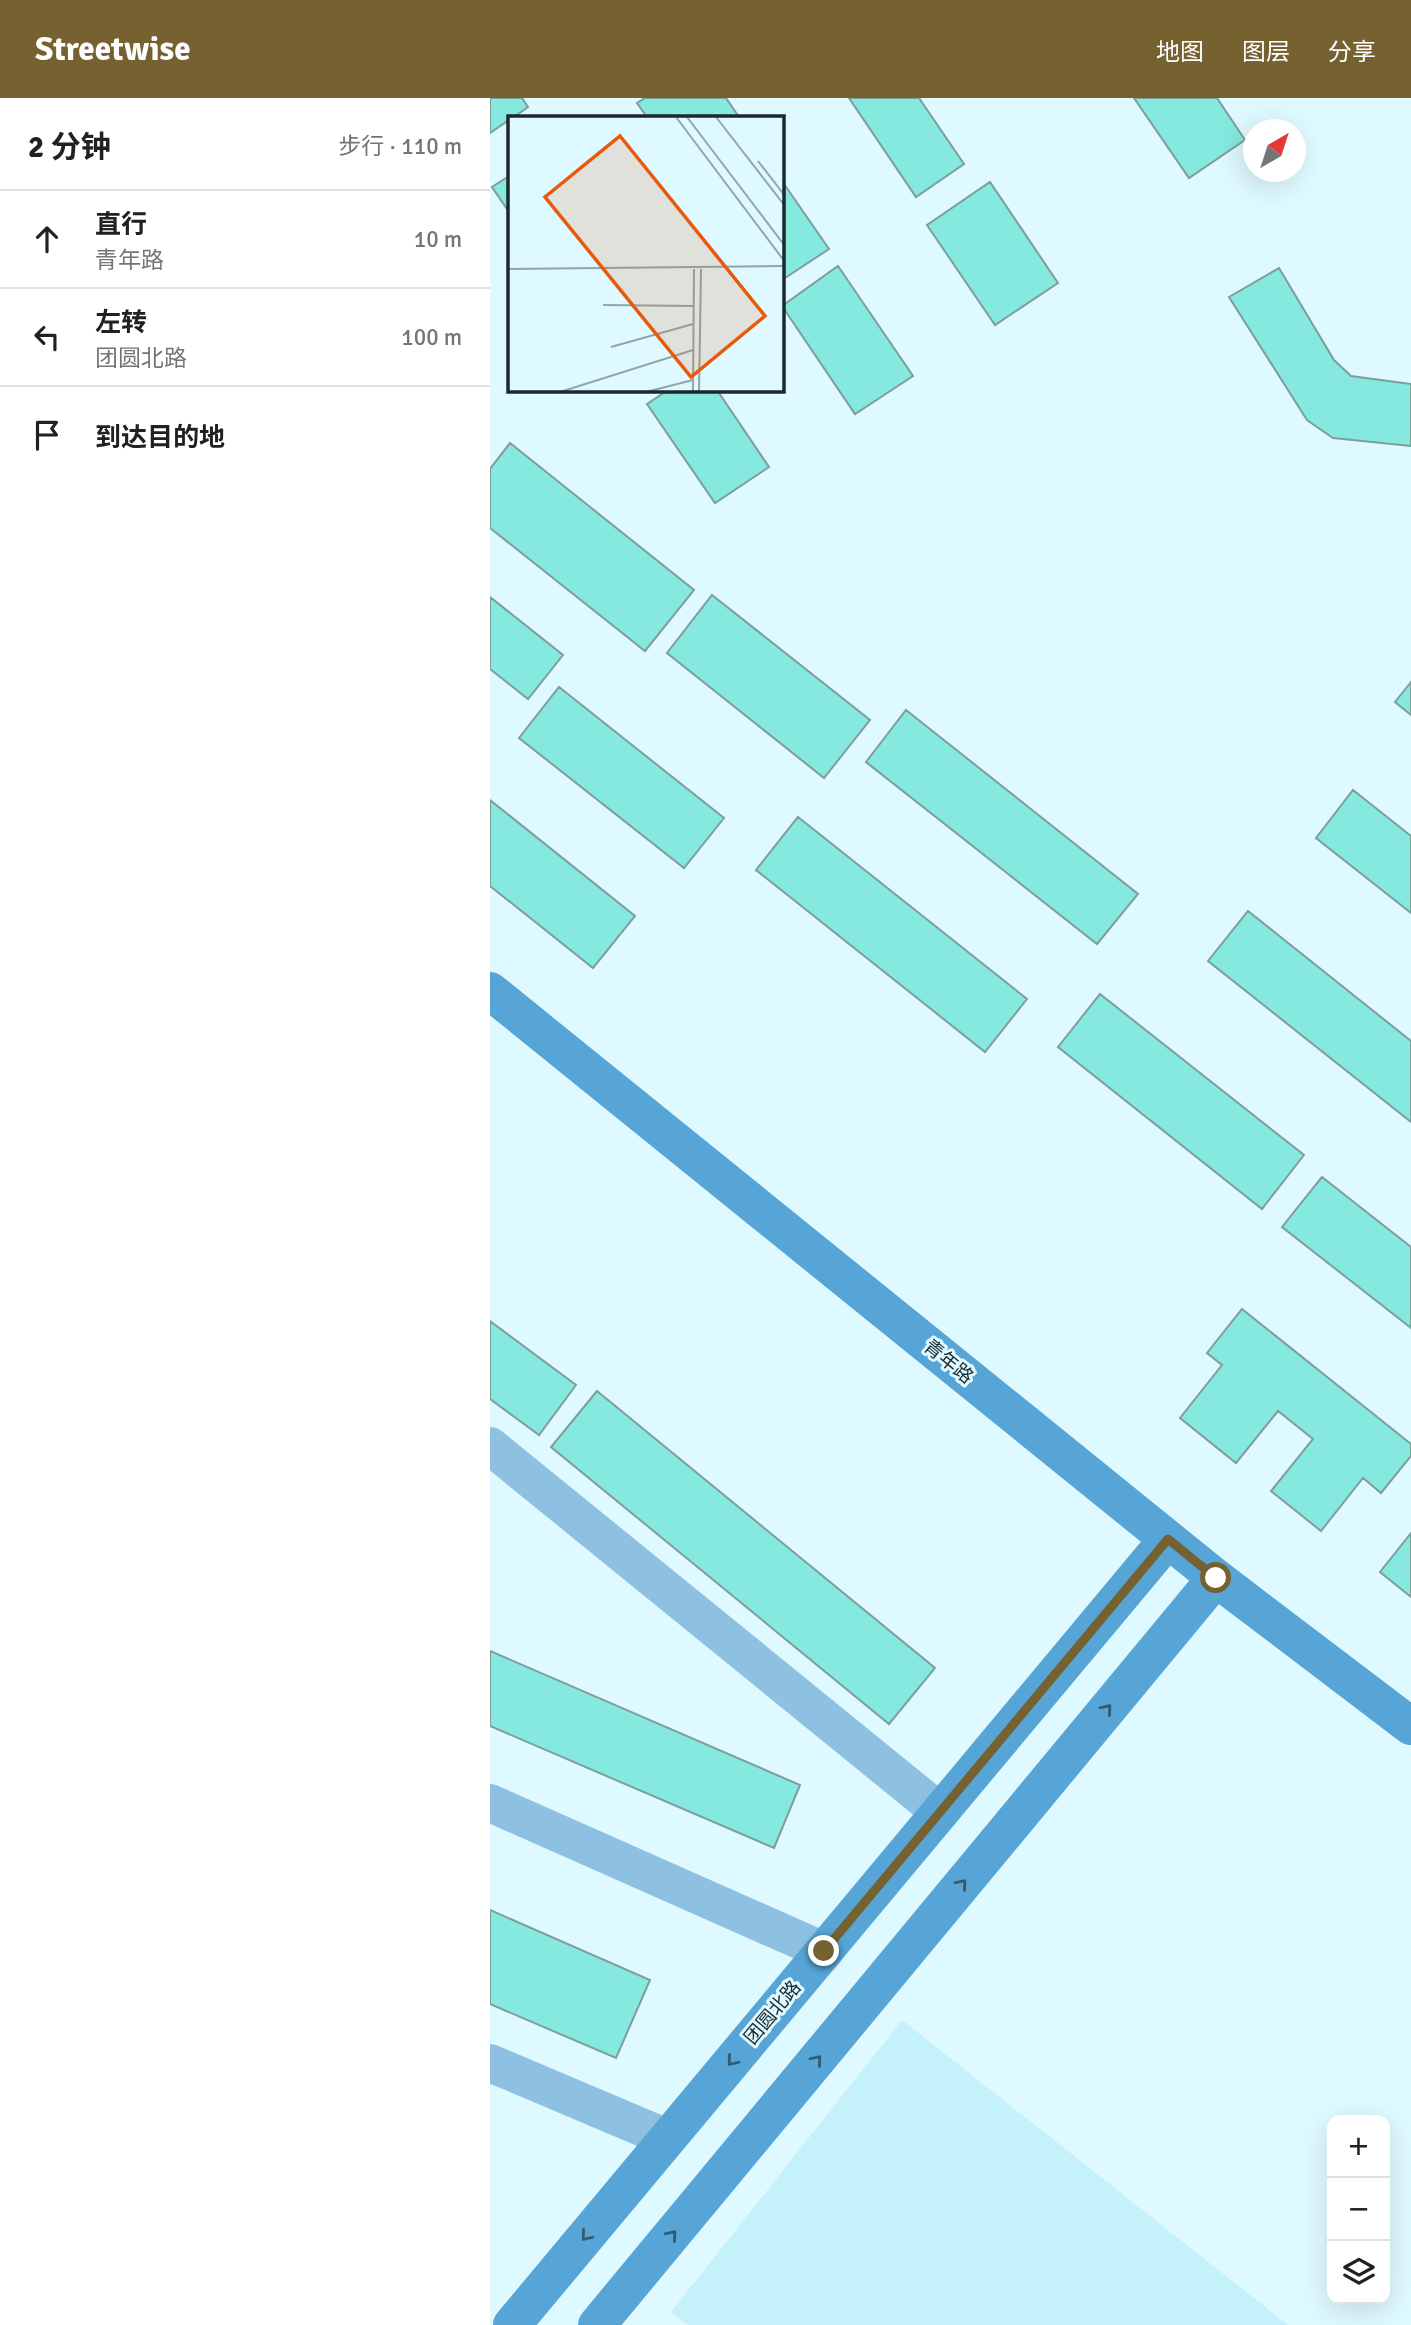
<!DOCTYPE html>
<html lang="zh">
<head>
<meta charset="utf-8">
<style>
	body { margin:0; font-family:Signika,"Noto Sans SC",sans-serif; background:#f2f2f2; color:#202124 }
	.controls { position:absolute; right:21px; bottom:21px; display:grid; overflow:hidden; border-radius:14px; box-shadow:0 7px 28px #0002 }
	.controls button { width:63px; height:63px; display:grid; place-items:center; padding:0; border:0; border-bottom:2px solid #e0e0e0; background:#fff; color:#202124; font:35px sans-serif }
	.compass { position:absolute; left:753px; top:21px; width:63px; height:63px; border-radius:50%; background:#fff; box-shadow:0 7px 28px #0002; rotate:39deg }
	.stop { position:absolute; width:21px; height:21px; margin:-16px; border:5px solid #766230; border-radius:50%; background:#fff }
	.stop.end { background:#766230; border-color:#fff; box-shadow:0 2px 7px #0008 }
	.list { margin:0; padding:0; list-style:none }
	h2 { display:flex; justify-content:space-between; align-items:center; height:91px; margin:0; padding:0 28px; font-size:30px }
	h2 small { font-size:23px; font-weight:400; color:#757577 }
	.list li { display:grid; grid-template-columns:46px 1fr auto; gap:21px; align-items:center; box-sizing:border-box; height:98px; padding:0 28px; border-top:2px solid #e0e0e0 }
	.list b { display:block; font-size:26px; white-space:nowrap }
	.list p { margin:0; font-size:23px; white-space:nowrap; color:#757577 }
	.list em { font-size:23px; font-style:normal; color:#757577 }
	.icon { flex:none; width:38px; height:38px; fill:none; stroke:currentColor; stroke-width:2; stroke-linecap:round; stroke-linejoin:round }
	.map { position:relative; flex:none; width:921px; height:2227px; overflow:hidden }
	header { display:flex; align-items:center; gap:42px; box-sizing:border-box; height:98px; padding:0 35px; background:#766230; color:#fff }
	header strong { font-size:33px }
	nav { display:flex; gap:38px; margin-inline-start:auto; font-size:24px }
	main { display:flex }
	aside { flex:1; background:#fff }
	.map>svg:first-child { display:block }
</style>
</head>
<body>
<header>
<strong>Streetwise</strong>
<nav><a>地图</a><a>图层</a><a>分享</a></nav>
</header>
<main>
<aside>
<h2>2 分钟<small>步行 · 110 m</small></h2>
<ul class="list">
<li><svg class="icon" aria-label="ahead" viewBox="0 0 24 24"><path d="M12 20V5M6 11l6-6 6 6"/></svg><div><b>直行</b><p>青年路</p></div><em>10 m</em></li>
<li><svg class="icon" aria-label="left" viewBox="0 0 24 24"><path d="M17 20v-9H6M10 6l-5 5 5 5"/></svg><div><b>左转</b><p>团圆北路</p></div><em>100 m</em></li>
<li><svg class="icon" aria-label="arrive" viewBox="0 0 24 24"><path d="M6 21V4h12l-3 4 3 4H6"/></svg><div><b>到达目的地</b></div></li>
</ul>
</aside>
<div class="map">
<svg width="921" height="2227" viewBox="0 0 921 2227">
	<rect width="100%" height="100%" fill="#def9ff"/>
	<path fill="#c5f1fa" d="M412,1922L798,2227H198L181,2214Z"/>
	<path fill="#85e9e0" stroke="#7e9e9b" stroke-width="2" d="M0,0H32L38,9L24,19H19V22L0,35Z
		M155,0H236L249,19H157L147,5Z
		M359,0H429L474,66L426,99Z
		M644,0H727L755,42L699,80Z
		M19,78V114L2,89Z
		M292,83L339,151L292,182Z
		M500,84L568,185L505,227L437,127Z
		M348,168L423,278L365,316L292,208Z
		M789,170L844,262L861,278L921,286V348L843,340L817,322L739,199Z
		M178,292H227L279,369L225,405L157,306Z
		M20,345L204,492L155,553L0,430V371Z
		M222,497L380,622L334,680L177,555Z
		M0,499L73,557L38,601L0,571Z
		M921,584V617L905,604Z
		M69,589L234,720L194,770L29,640Z
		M416,612L648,796L607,846L376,664Z
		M863,692L921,738V815L826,740Z
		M0,702L145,818L103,870L0,788Z
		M308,719L537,901L495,954L266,772Z
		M758,813L921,943V1024L718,863Z
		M610,896L814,1057L772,1111L568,949Z
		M832,1079L921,1149V1230L792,1129Z
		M752,1211L921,1346V1358L891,1395L873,1380L831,1433L781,1393L823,1341L788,1313L746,1365L690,1320L732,1267L717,1255Z
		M0,1223L86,1287L49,1337L0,1301Z
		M107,1293L445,1570L399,1626L61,1349Z
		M921,1435V1499L890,1474Z
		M0,1553L310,1687L284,1750L0,1628Z
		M0,1812L160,1882L126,1960L0,1906Z"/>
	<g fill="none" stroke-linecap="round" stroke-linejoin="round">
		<path stroke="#8ec0e1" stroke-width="38" d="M0,1348L450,1714
			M0,1705L334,1853
			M0,1965L177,2040"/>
		<path stroke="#56a5d6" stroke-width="38" d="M0,893L726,1480L921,1628
			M22,2227L678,1441
			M107,2227L726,1480"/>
	</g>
	<defs><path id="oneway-chevron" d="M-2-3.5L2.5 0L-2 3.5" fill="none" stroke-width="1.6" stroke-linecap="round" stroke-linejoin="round" transform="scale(1.75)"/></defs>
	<g stroke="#335b70">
		<use href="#oneway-chevron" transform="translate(617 1611) rotate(-50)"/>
		<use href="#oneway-chevron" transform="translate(472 1786) rotate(-50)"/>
		<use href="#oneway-chevron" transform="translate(327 1962) rotate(-50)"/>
		<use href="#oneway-chevron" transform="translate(242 1963) rotate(130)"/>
		<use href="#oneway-chevron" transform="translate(182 2137) rotate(-50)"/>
		<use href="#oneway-chevron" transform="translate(96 2138) rotate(130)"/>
	</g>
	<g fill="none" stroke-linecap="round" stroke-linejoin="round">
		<path stroke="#766230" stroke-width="9" d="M334,1853L678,1441L726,1480"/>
	</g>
	<g text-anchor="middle" stroke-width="6" stroke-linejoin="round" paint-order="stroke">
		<g font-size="19" fill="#1c292c" stroke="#def9ff">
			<text transform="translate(459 1263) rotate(39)" y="7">青年路</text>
			<text transform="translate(282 1914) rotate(-50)" y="7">团圆北路</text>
		</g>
	</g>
	<g transform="translate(18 18)">
		<rect width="276" height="276" fill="#def9ff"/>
		<path fill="none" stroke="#90a6ab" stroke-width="2" d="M168,1L277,146M179,1L277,130M208,1L277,90M250,45L277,80M0,153L277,150M95,189L186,190M103,231L185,208M52,276L185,234M138,276L185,264M185,276L186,153M191,276L193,153"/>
		<path fill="#e8590c" fill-opacity="0.15" stroke="#e8590c" stroke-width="3.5" d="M112,20L257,200L183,261L37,81Z"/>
		<rect width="276" height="276" fill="none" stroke="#1c292c" stroke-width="3.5"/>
	</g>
</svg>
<div class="controls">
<button>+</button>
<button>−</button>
<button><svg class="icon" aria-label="layers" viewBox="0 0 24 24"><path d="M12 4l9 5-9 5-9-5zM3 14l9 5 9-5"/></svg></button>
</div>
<svg class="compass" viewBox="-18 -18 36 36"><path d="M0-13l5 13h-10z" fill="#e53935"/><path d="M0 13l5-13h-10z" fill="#757577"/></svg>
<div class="stop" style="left:726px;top:1480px"></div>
<div class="stop end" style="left:334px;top:1853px"></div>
</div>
</main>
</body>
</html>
